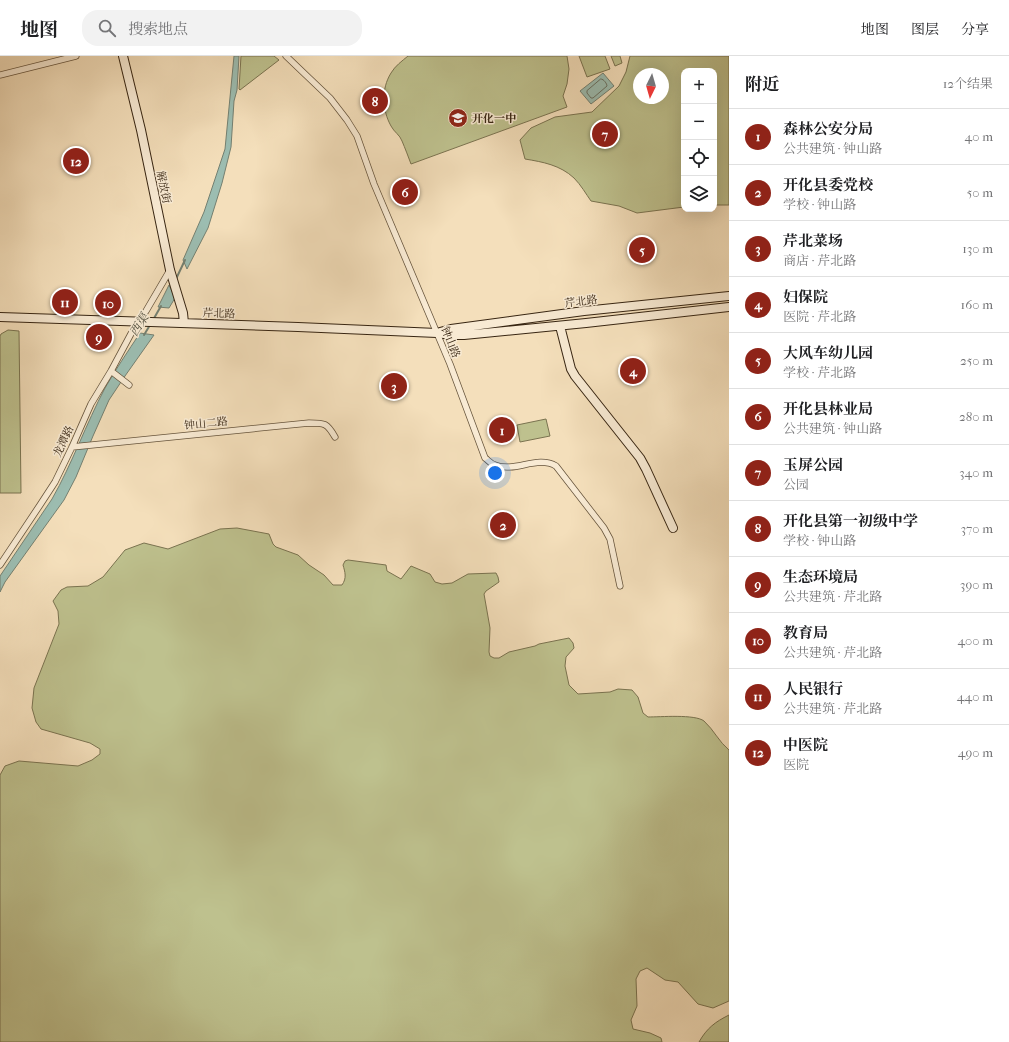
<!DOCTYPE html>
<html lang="zh">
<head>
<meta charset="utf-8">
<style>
	body { margin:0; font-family:"IM FELL French Canon","Noto Serif SC",serif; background:#f2f2f2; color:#202124 }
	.controls { position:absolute; right:12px; top:12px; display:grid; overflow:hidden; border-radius:8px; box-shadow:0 4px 16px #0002 }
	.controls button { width:36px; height:36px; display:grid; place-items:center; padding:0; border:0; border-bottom:1px solid #e0e0e0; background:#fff; color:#202124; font:20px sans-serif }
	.compass { position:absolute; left:633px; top:12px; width:36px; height:36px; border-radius:50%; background:#fff; box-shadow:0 4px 16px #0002; rotate:185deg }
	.you { position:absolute; left:495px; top:417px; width:14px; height:14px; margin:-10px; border:3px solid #fff; border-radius:50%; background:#1a73e8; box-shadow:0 0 0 6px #1a73e833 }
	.badge { display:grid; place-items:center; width:26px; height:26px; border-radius:50%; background:#8f2418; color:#fff; font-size:13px; font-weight:700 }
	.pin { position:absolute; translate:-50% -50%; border:2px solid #fff; box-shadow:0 1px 4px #0006 }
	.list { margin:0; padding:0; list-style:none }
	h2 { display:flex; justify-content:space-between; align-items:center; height:52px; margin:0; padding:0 16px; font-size:17px }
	h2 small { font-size:13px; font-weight:400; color:#757577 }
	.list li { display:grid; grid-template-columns:26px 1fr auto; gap:12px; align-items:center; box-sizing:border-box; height:56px; padding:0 16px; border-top:1px solid #e0e0e0 }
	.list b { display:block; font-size:15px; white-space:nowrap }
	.list p { margin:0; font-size:13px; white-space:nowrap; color:#757577 }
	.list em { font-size:13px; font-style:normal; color:#757577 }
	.icon { flex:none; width:22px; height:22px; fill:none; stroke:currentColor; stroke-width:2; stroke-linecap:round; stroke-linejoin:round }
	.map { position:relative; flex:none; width:729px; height:986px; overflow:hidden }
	header { display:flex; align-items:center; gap:24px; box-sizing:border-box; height:56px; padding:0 20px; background:#fff; border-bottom:1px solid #e0e0e0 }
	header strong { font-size:19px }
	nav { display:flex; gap:22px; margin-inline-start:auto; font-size:14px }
	.search { width:280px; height:36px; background:#f2f2f2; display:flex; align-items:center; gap:10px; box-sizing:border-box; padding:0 14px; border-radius:16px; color:#757577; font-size:15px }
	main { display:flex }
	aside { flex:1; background:#fff }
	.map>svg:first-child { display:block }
</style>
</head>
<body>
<header>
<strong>地图</strong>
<div class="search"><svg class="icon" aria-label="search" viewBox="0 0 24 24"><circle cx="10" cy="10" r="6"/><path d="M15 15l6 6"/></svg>搜索地点</div>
<nav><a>地图</a><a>图层</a><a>分享</a></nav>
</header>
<main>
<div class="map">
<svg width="729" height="986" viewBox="0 0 729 986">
	<rect width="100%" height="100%" fill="#f4dfbb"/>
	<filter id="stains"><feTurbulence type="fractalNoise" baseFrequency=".005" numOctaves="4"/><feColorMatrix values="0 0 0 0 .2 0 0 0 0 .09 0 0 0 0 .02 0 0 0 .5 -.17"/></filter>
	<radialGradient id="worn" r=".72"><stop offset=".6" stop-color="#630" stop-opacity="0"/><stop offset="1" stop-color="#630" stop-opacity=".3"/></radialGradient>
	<path fill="#bec18e" stroke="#7a7350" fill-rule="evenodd" d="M241,0H274L279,4L240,34L239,33Z
		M408,0H567L569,13L567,28L563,40L567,51L411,108C408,100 405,92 402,85C400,79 394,76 391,70C382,54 381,33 391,17C395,10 402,5 408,0Z
		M579,0H605L610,13L587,21Z
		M611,0H620L622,7L615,10Z
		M630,0H729V149H714V15H684V151L637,157L619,150L591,145C586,138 581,129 574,122C560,109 543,106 525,103L520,84L531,72L555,61L592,56L619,30L626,16ZM639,18H663V42H639Z
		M8,274L19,275L21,437H0V280L1,278Z
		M546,363L550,380L520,386L517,369Z
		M237,472L269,478L273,488L276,491L298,499L309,509L324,519L333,529H342C347,522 345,516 343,509L345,505L348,504L386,509L387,515L401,523L411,510L430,518L435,526L442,528L452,527L468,518L496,517L498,521L499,526L486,535L484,538L490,572L489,596L490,600L494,602H499L509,596L535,590L539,588L569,582L573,587L574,592L566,601L565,610L569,629L578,638L610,636L618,633L632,634L638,641L643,657L648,661C660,661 695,658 704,665C714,674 719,686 729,694V945L713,952L698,948L678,926L665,924L647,912L640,915L636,923L637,950L631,964L633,973L650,977L661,982L662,986H0V719L5,710L19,705L78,710L92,704L100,698V693L90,687L41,673L36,666L32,652L34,632L59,568L58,555L53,545L61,534L67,531L88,530L103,521L125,494L144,487L168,493L220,473Z
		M729,959V986H699C707,972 715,966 729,959Z"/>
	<path fill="#9cbdb1" stroke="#748071" d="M234,0H239L237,34L234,45L231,91L222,127L208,172L187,213L183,204L204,156L225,93Z
		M603,17L614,30L591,48L580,35Z
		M169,229L175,242L169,252L158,251Z
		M140,277L154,279L125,320L109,344L93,380L76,421L64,444L5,526L0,536V520L52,443C72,408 86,368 105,332C116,313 128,295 140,277Z"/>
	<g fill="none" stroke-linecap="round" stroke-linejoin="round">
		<path stroke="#6a7162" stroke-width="1" d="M601,23C604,23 607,28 607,30L593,42H591L587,37V35Z"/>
		<path stroke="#748071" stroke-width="2" d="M176,223L185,204
			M153,264L161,250
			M144,279L150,269"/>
		<defs>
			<path id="street" d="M286,0L330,42L347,64L357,80L374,128L450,308L485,402C488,404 491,408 495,409C515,417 537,399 556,410L604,472L610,483L620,530
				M0,19L76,0
				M111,315L129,329
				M72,391L309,367C325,367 327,367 335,381
				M0,509L40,449L55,426L72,391L91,348L111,315L133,274L146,255L170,214"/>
			<path id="secondary" d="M123,0L141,74L170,214L183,257L184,267
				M0,261L298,271L437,277L451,279H464L586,267L729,251
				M560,270L571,313L575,320L640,402L646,413L673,472
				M440,276L451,273L584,255L729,240"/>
		</defs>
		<use href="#street" stroke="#66543c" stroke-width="7"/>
		<use href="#secondary" stroke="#372512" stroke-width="10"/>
		<use href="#street" stroke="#f8ead3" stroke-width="5.5"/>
		<use href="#secondary" stroke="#f8ead3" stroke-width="8"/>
	</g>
	<defs>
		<symbol id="school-disc" viewBox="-11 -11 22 22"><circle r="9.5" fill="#8f2418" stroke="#f8ead3"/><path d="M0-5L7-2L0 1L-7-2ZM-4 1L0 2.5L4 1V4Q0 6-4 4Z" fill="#fff"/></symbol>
	</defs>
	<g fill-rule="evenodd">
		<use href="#school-disc" x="447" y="51" width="22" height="22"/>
	</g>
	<g text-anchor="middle" stroke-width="3" stroke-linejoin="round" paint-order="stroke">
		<g font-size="11" font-weight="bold" fill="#372512" stroke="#f8ead3" text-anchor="start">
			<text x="472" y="66">开化一中</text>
		</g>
		<g font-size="11" fill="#372512" stroke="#f8ead3">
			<text transform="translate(164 131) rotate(78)" y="4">解放街</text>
			<text transform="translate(581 245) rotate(-7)" y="4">芹北路</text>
			<text transform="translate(219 257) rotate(2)" y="4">芹北路</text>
			<text transform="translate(451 286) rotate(68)" y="4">钟山路</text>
			<text transform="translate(206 367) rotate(-6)" y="4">钟山二路</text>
			<text transform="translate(63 385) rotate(-65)" y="4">龙潭路</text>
		</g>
		<g font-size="12" font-style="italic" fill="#555342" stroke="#f8ead3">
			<text transform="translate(139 269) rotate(-58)" y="4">西渠</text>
		</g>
	</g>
	<rect width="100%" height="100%" filter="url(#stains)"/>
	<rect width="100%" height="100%" fill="url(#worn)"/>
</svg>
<div class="controls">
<button>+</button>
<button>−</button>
<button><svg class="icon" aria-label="locate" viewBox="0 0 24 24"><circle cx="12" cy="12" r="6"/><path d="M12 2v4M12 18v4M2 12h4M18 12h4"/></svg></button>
<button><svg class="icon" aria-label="layers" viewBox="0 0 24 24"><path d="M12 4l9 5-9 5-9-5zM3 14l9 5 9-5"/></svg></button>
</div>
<svg class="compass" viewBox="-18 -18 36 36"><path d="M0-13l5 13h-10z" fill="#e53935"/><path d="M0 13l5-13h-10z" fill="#757577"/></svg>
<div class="you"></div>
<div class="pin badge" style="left:502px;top:374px">1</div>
<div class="pin badge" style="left:503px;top:469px">2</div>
<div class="pin badge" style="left:394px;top:330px">3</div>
<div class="pin badge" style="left:633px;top:315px">4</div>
<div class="pin badge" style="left:642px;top:194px">5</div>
<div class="pin badge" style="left:405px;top:136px">6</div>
<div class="pin badge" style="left:605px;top:78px">7</div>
<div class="pin badge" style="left:375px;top:45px">8</div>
<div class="pin badge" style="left:99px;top:281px">9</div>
<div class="pin badge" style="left:108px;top:247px">10</div>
<div class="pin badge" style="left:65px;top:246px">11</div>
<div class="pin badge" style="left:76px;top:105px">12</div>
</div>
<aside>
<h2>附近<small>12个结果</small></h2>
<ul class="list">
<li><span class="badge">1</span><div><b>森林公安分局</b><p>公共建筑 · 钟山路</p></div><em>40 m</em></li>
<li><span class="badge">2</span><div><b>开化县委党校</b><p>学校 · 钟山路</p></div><em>50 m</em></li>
<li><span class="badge">3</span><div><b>芹北菜场</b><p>商店 · 芹北路</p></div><em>130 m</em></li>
<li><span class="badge">4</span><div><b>妇保院</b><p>医院 · 芹北路</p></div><em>160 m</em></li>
<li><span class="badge">5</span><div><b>大风车幼儿园</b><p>学校 · 芹北路</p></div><em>250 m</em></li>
<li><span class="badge">6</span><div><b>开化县林业局</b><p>公共建筑 · 钟山路</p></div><em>280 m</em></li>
<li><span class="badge">7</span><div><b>玉屏公园</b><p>公园</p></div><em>340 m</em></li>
<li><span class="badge">8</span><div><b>开化县第一初级中学</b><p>学校 · 钟山路</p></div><em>370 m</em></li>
<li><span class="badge">9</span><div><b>生态环境局</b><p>公共建筑 · 芹北路</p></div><em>390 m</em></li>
<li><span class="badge">10</span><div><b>教育局</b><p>公共建筑 · 芹北路</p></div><em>400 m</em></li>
<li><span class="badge">11</span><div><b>人民银行</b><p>公共建筑 · 芹北路</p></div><em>440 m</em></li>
<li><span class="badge">12</span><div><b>中医院</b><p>医院</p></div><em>490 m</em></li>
</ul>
</aside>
</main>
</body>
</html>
